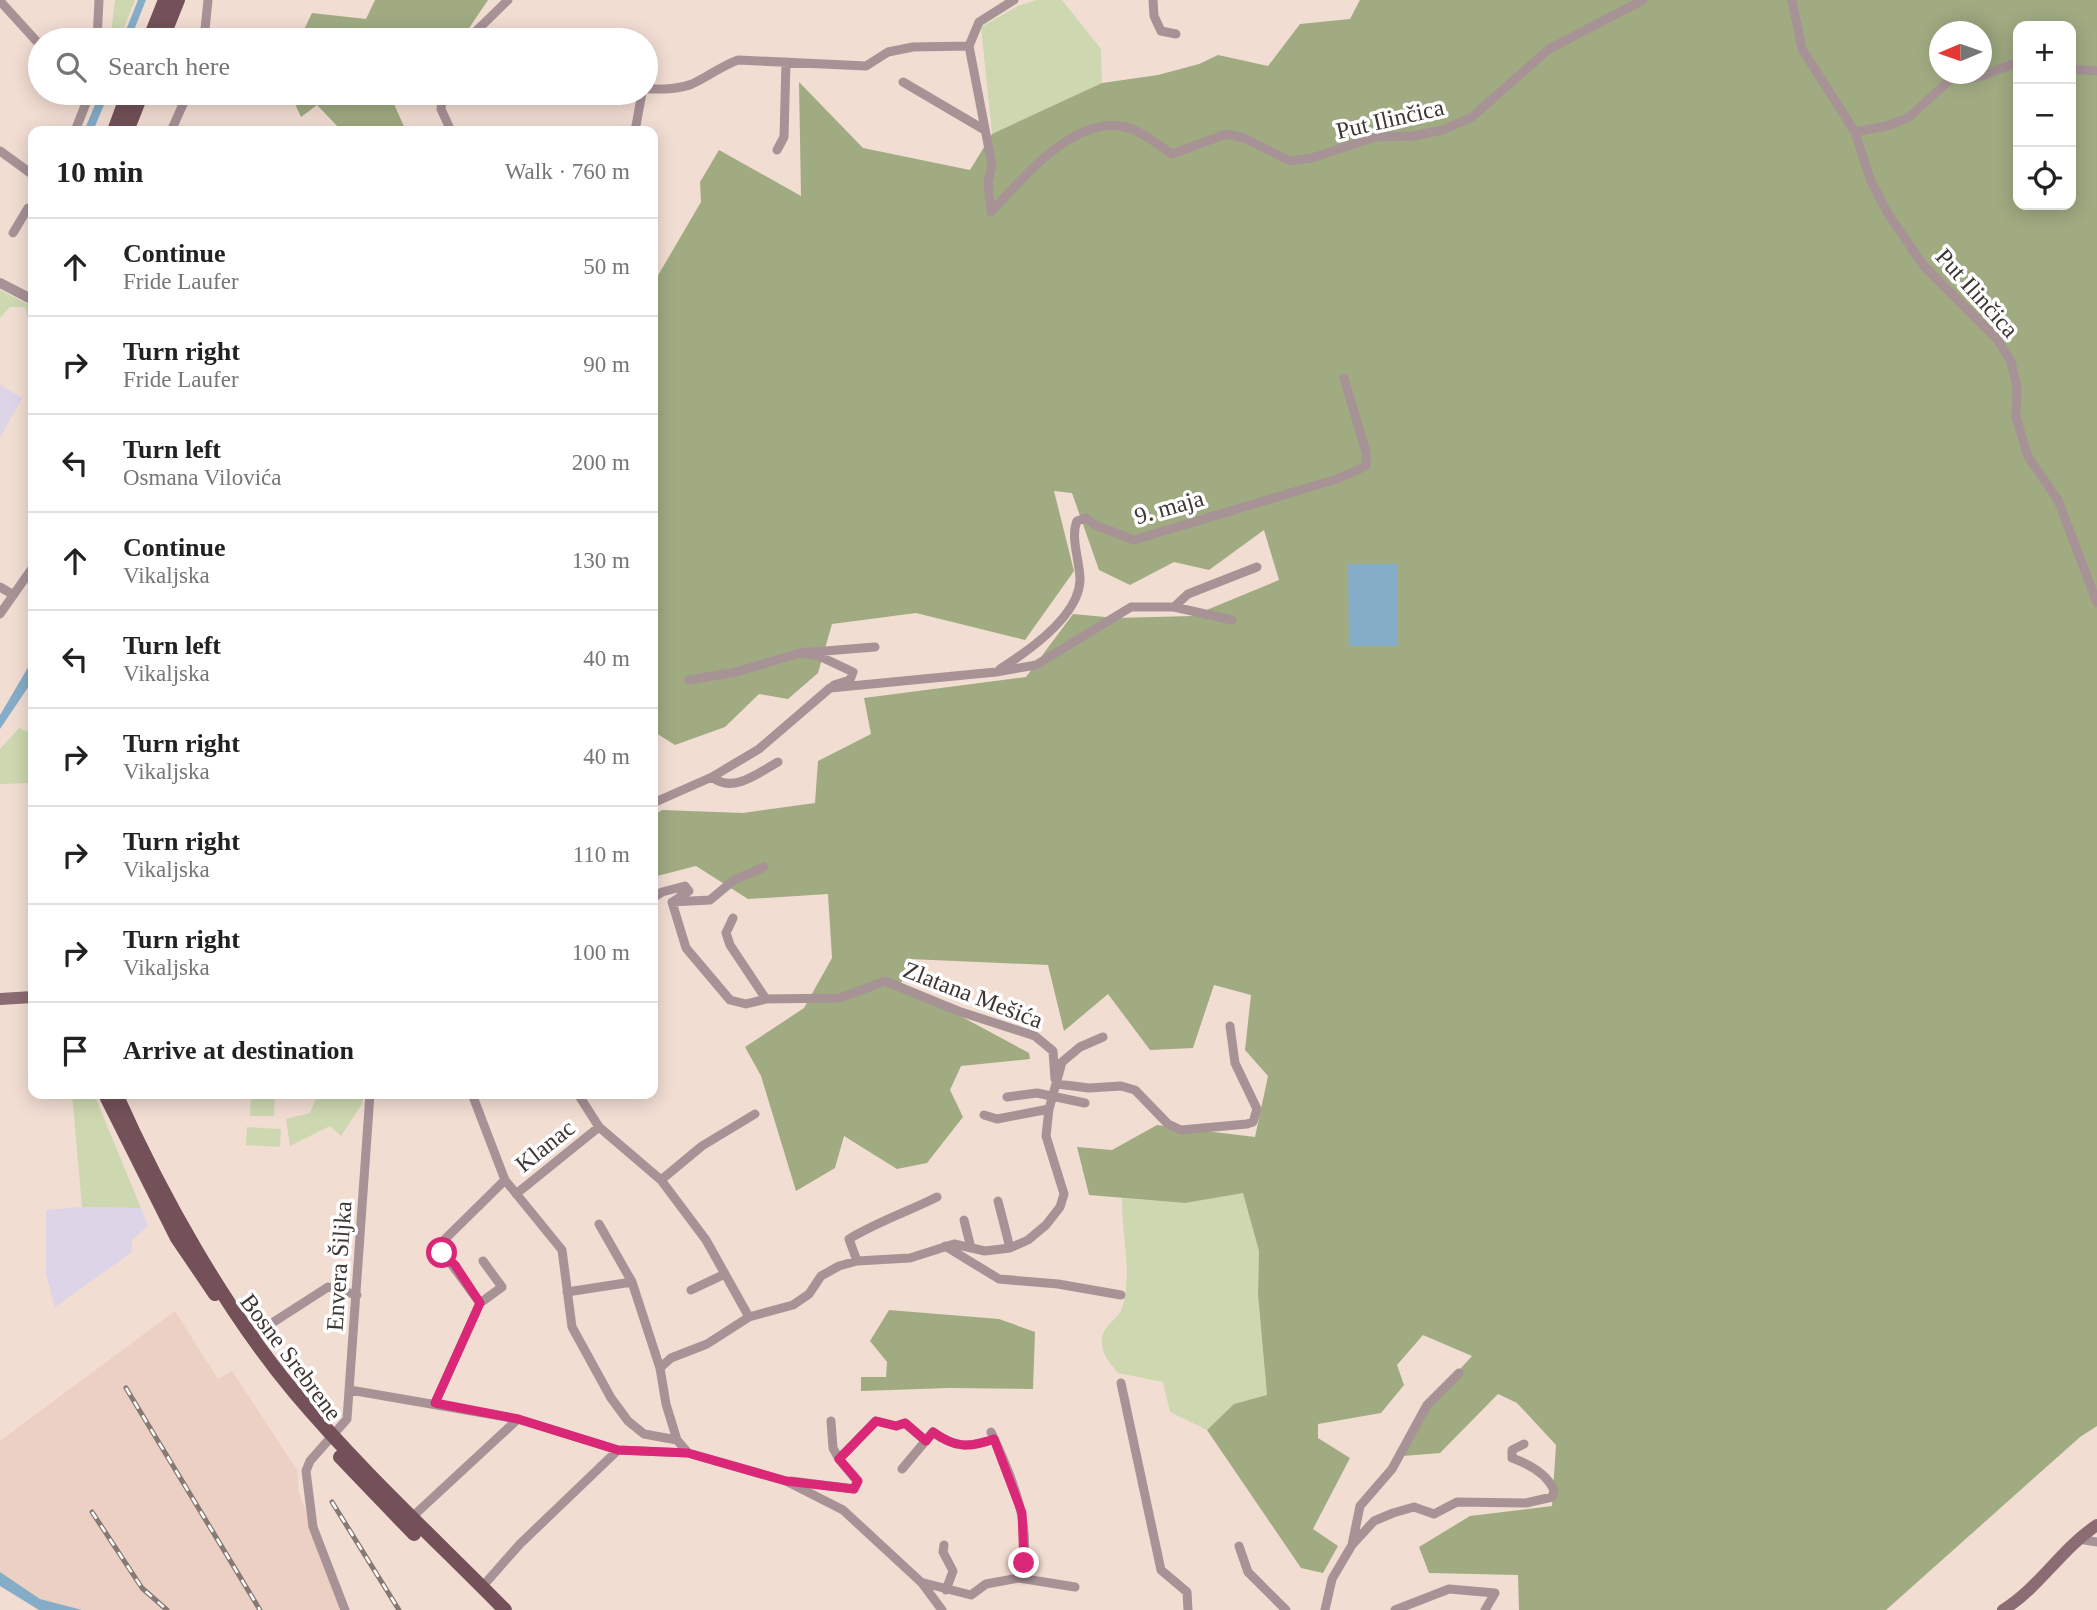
<!DOCTYPE html>
<html lang="en">
<head>
<meta charset="utf-8">
<style>
	body { margin:0; font-family:Georgia,serif; background:#f2f2f2; color:#222 }
	.controls { position:absolute; right:21px; top:21px; display:grid; overflow:hidden; border-radius:14px; box-shadow:0 4px 18px #0003 }
	.controls button { width:63px; height:63px; display:grid; place-items:center; padding:0; border:0; border-bottom:2px solid #e0e0e0; background:#fff; color:#222; font:35px sans-serif }
	.compass { position:absolute; left:1929px; top:21px; width:63px; height:63px; border-radius:50%; background:#fff; box-shadow:0 4px 18px #0003; rotate:268deg }
	.stop { position:absolute; width:21px; height:21px; margin:-16px; border:5px solid #db2777; border-radius:50%; background:#fff }
	.stop.end { background:#db2777; border-color:#fff; box-shadow:0 2px 7px #0008 }
	.list { margin:0; padding:0; list-style:none }
	h2 { display:flex; justify-content:space-between; align-items:center; height:91px; margin:0; padding:0 28px; font-size:30px }
	h2 small { font-size:23px; font-weight:400; color:#767676 }
	.list li { display:grid; grid-template-columns:46px 1fr auto; gap:21px; align-items:center; box-sizing:border-box; height:98px; padding:0 28px; border-top:2px solid #e0e0e0 }
	.list b { display:block; font-size:26px; white-space:nowrap }
	.list p { margin:0; font-size:23px; white-space:nowrap; color:#767676 }
	.list em { font-size:23px; font-style:normal; color:#767676 }
	.icon { flex:none; width:38px; height:38px; fill:none; stroke:currentColor; stroke-width:2; stroke-linecap:round; stroke-linejoin:round }
	.map { position:relative; flex:none; width:2097px; height:1610px; overflow:hidden }
	.search { position:absolute; background:#fff; box-shadow:0 4px 18px #0003; left:28px; top:28px; width:630px; height:77px; display:flex; align-items:center; gap:18px; box-sizing:border-box; padding:0 24px; border-radius:38px; color:#767676; font-size:26px }
	.panel { position:absolute; background:#fff; box-shadow:0 4px 18px #0003; left:28px; top:126px; width:630px; height:973px; border-radius:14px }
	.map>svg:first-child { display:block }
</style>
</head>
<body>
<div class="map">
<svg width="2097" height="1610" viewBox="0 0 2097 1610">
	<rect width="100%" height="100%" fill="#f2ddd3"/>
	<path fill="#ecd0c3" d="M175,1311L218,1379L232,1371L297,1470L299,1493L344,1610H55L0,1577V1441Z"/>
	<path fill="#ddd4e8" d="M0,385L22,398L0,438Z
		M82,1207L141,1208L148,1226L132,1240V1252L55,1307L46,1274V1210Z"/>
	<path fill="#cdd8b0" d="M115,0H135L119,40H110Z
		M1036,0H1062L1101,49L1102,83C1066,99 1027,122 992,134L981,27L1018,6Z
		M0,290L33,307V325L30,324L25,307H10L0,318Z
		M19,728L33,734V783L0,784V749Z
		M72,1094H94L141,1208L82,1207Z
		M251,1094H275L274,1116H250Z
		M318,1094H364L362,1104L341,1136L330,1126L290,1146L286,1119L310,1113Z
		M247,1127L281,1129L280,1147L246,1145Z
		M1243,1192L1259,1251L1258,1295L1267,1396L1234,1404L1207,1430L1170,1412L1163,1382L1118,1373C1109,1362 1098,1350 1103,1334C1106,1324 1119,1318 1122,1308C1133,1273 1121,1233 1122,1198L1185,1203Z"/>
	<path fill="#a0ab82" fill-rule="evenodd" d="M375,0H488L461,40H299L312,13L366,19Z
		M1360,0H2097V1426L2080,1437L1886,1610H1519L1518,1575L1429,1573L1419,1547L1470,1516L1552,1506L1556,1445L1517,1403L1498,1394L1440,1453L1403,1456L1431,1401L1472,1356L1423,1335L1397,1365L1404,1385L1381,1413L1318,1424V1438L1350,1458L1313,1529L1338,1546L1323,1573L1301,1568L1207,1430L1234,1404L1267,1395L1258,1295L1259,1251L1243,1193L1185,1203L1089,1195L1077,1147L1112,1150L1157,1125L1255,1137L1268,1076L1245,1050L1251,995L1214,985L1193,1048L1150,1050L1108,994L1064,1031L1048,965L909,959L901,984L1029,1053L1030,1059L961,1066L950,1090L963,1117L927,1163L897,1169L844,1136L835,1168L796,1191L761,1076L745,1047L804,1008L832,958L828,894L748,899L696,866L653,877V816L662,810L743,813L815,803L818,761L871,734L864,698L1026,677L1073,614L1116,618L1192,616L1279,580L1264,530L1209,570L1174,562L1130,585L1099,570L1072,493L1054,491L1074,571L1025,640L916,613L832,624L818,673L788,699L759,694L725,727L675,745L656,733L653,734V284L701,202L700,182L719,150L801,196L799,82L863,148L970,170L992,134L1102,83L1158,75L1199,64L1218,55L1268,66L1300,24L1350,19ZM2018,26H2071V205H2018ZM1940,32H1982V74H1940Z
		M290,93H389L406,131H342L317,105L301,117Z
		M889,1310L999,1319L1035,1332L1033,1389L949,1388L861,1391V1377H886L887,1362L870,1341Z"/>
	<path fill="#86adc8" d="M138,0H146L130,40H122Z
		M100,93H109L93,131H84Z
		M1348,564H1397L1398,646H1349Z
		M33,659V680L0,729V715Z
		M0,1572L40,1599L82,1610H39L0,1586Z"/>
	<g fill="none" stroke-linecap="round" stroke-linejoin="round">
		<path stroke="#a79296" stroke-width="9" d="M1014,0L979,22L969,46L992,165L988,183L991,212C1023,178 1074,115 1125,127C1142,131 1158,145 1172,154L1226,134L1244,138L1290,161L1312,158L1375,137L1413,136L1443,130L1472,117L1549,49L1643,0
			M1153,0L1154,16L1161,31L1176,34
			M1792,0L1802,49L1855,132L1870,179L1887,212L1923,265L1998,340L2011,362L2017,387L2016,417L2028,457L2058,500L2097,603
			M0,1L40,45
			M205,35L245,39L256,34L276,40
			M204,39L208,0
			M97,40L99,0
			M467,40L508,0
			M2071,69L2097,71
			M903,82L983,129
			M646,89C661,89 677,90 692,84C708,77 721,66 738,60L866,66L888,52L913,47L969,46
			M443,93L441,109L451,131
			M489,93H497
			M75,131L90,93
			M171,131L188,93
			M635,131L642,93
			M1855,132L1887,126L1909,117L1950,80L1979,77L2018,62
			M777,150L784,137L786,62
			M0,151L33,175
			M13,233L28,208L33,209
			M0,587L12,594
			M1174,607L1188,594L1257,567
			M0,614L33,567
			M1000,669C1027,652 1079,616 1080,580C1080,561 1070,538 1077,521L1086,518L1095,525L1134,540L1337,479L1366,466V452L1344,378
			M689,680L736,672L800,653
			M834,685L850,680L853,672L819,656L800,653L875,647
			M712,777C733,794 758,773 778,762
			M653,803L712,777L759,749L830,688L996,672L1036,665L1131,607H1174L1232,620
			M653,898L662,892L685,886L689,891L674,901
			M672,902L686,948L730,1000L746,1004L766,999L840,998L885,981L958,1011L1035,1036L1053,1051L1055,1079
			M672,902L710,900L734,880L764,867
			M733,918L726,933L730,945L766,999
			M1057,1084L1089,1088L1121,1086L1135,1090L1168,1124L1181,1130L1247,1124L1253,1122L1257,1109L1235,1063L1230,1026
			M472,1094L505,1180L562,1250L572,1327L611,1398L628,1421L644,1434L677,1440L688,1453
			M578,1094L599,1127L661,1180L706,1240L749,1317
			M1007,1097L1037,1093L1085,1103
			M984,1115L997,1119L1049,1109
			M661,1180L702,1146L755,1114
			M516,1194L599,1127
			M998,1201L1010,1248
			M964,1220L971,1248
			M599,1224L632,1282L660,1368
			M945,1246L999,1279L1058,1284L1121,1295
			M857,1261L849,1239C877,1222 907,1212 937,1197
			M691,1290L725,1274
			M567,1292L632,1282
			M480,1303L502,1287L483,1261
			M252,1336L328,1287L357,1295
			M1121,1383L1161,1570L1187,1592L1188,1610
			M350,1390L518,1419L618,1450L688,1453L786,1481L843,1510L922,1583L942,1610
			M435,1403L480,1303L438,1246L505,1180
			M831,1421L833,1448L839,1459L876,1421L896,1426L905,1423L926,1441
			M677,1440L666,1404L660,1368L671,1358L707,1344L749,1317L793,1305L809,1294L821,1276L839,1266L857,1261L910,1258L954,1244L985,1251L1010,1248L1028,1240L1046,1225L1060,1207L1064,1194L1046,1136L1049,1109L1062,1062L1080,1047L1103,1037
			M902,1469L933,1432C954,1448 969,1448 994,1439
			M791,1481L854,1489L857,1481L839,1459
			M411,1518L518,1419
			M2078,1539L2097,1542
			M944,1545L943,1552L953,1571L946,1590
			M1352,1545L1374,1521L1393,1513L1414,1507L1434,1514L1457,1502L1526,1503L1552,1497L1554,1490C1547,1474 1529,1464 1512,1458V1450L1524,1444
			M1239,1546L1248,1572L1286,1610
			M1019,1578L1075,1587
			M924,1583L971,1595L986,1584L1019,1578C1036,1531 1011,1474 991,1432
			M482,1587L520,1544L618,1450
			M345,1610L313,1527L306,1471L310,1461L347,1419L370,1094
			M1325,1610L1332,1579L1352,1545L1360,1506L1392,1469L1427,1405L1459,1373
			M1395,1610L1449,1589L1495,1593L1485,1610"/>
		<path stroke="#a79296" stroke-width="10" d="M0,283L33,300"/>
		<path stroke="#8a6c72" stroke-width="12" d="M0,999L33,997
			M2003,1610C2039,1588 2061,1549 2097,1525"/>
		<path stroke="#745159" stroke-width="14" d="M149,40L165,0
			M162,40L178,0
			M114,131L128,93
			M127,131L142,93
			M105,1094L177,1238L215,1294
			M116,1094C161,1195 224,1308 295,1393C360,1470 434,1538 505,1610
			M340,1457L414,1534"/>
		<defs>
			<path id="rail" d="M126,1388L260,1610
				M332,1502L399,1610
				M92,1512L142,1588L167,1610"/>
		</defs>
		<use href="#rail" stroke="#877a74" stroke-width="5"/>
		<use href="#rail" stroke="#fff" stroke-width="2.5" stroke-dasharray="8" stroke-linecap="butt"/>
	</g>
	<g fill="none" stroke-linecap="round" stroke-linejoin="round">
		<path stroke="#db2777" stroke-width="9" d="M442,1253L455,1265L480,1303L435,1403L518,1419L618,1450L688,1453L786,1481L854,1489L858,1481L839,1459L876,1421L896,1426L905,1423L926,1441L933,1432C955,1448 969,1448 994,1439L1022,1513L1024,1563"/>
	</g>
	<g text-anchor="middle" stroke-width="7" stroke-linejoin="round" paint-order="stroke">
		<g font-size="24" fill="#3e3632" stroke="#fff">
			<text transform="translate(1390 119) rotate(-13)" y="8">Put Ilinčica</text>
			<text transform="translate(1977 293) rotate(48)" y="8">Put Ilinčica</text>
			<text transform="translate(1169 507) rotate(-16)" y="8">9. maja</text>
			<text transform="translate(973 995) rotate(21)" y="8">Zlatana Mešića</text>
			<text transform="translate(545 1146) rotate(-39)" y="8">Klanac</text>
			<text transform="translate(339 1266) rotate(-86)" y="8">Envera Šiljka</text>
			<text transform="translate(291 1357) rotate(53)" y="8">Bosne Srebrene</text>
		</g>
	</g>
</svg>
<div class="controls">
<button>+</button>
<button>−</button>
<button><svg class="icon" aria-label="locate" viewBox="0 0 24 24"><circle cx="12" cy="12" r="6"/><path d="M12 2v4M12 18v4M2 12h4M18 12h4"/></svg></button>
</div>
<svg class="compass" viewBox="-18 -18 36 36"><path d="M0-13l5 13h-10z" fill="#e53935"/><path d="M0 13l5-13h-10z" fill="#767676"/></svg>
<div class="stop" style="left:442px;top:1253px"></div>
<div class="stop end" style="left:1024px;top:1563px"></div>
<div class="search"><svg class="icon" aria-label="search" viewBox="0 0 24 24"><circle cx="10" cy="10" r="6"/><path d="M15 15l6 6"/></svg>Search here</div>
<section class="panel">
<h2>10 min<small>Walk · 760 m</small></h2>
<ul class="list">
<li><svg class="icon" aria-label="ahead" viewBox="0 0 24 24"><path d="M12 20V5M6 11l6-6 6 6"/></svg><div><b>Continue</b><p>Fride Laufer</p></div><em>50 m</em></li>
<li><svg class="icon" aria-label="right" viewBox="0 0 24 24"><path d="M7 20v-9h11M14 6l5 5-5 5"/></svg><div><b>Turn right</b><p>Fride Laufer</p></div><em>90 m</em></li>
<li><svg class="icon" aria-label="left" viewBox="0 0 24 24"><path d="M17 20v-9H6M10 6l-5 5 5 5"/></svg><div><b>Turn left</b><p>Osmana Vilovića</p></div><em>200 m</em></li>
<li><svg class="icon" aria-label="ahead" viewBox="0 0 24 24"><path d="M12 20V5M6 11l6-6 6 6"/></svg><div><b>Continue</b><p>Vikaljska</p></div><em>130 m</em></li>
<li><svg class="icon" aria-label="left" viewBox="0 0 24 24"><path d="M17 20v-9H6M10 6l-5 5 5 5"/></svg><div><b>Turn left</b><p>Vikaljska</p></div><em>40 m</em></li>
<li><svg class="icon" aria-label="right" viewBox="0 0 24 24"><path d="M7 20v-9h11M14 6l5 5-5 5"/></svg><div><b>Turn right</b><p>Vikaljska</p></div><em>40 m</em></li>
<li><svg class="icon" aria-label="right" viewBox="0 0 24 24"><path d="M7 20v-9h11M14 6l5 5-5 5"/></svg><div><b>Turn right</b><p>Vikaljska</p></div><em>110 m</em></li>
<li><svg class="icon" aria-label="right" viewBox="0 0 24 24"><path d="M7 20v-9h11M14 6l5 5-5 5"/></svg><div><b>Turn right</b><p>Vikaljska</p></div><em>100 m</em></li>
<li><svg class="icon" aria-label="arrive" viewBox="0 0 24 24"><path d="M6 21V4h12l-3 4 3 4H6"/></svg><div><b>Arrive at destination</b></div></li>
</ul>
</section>
</div>
</body>
</html>
